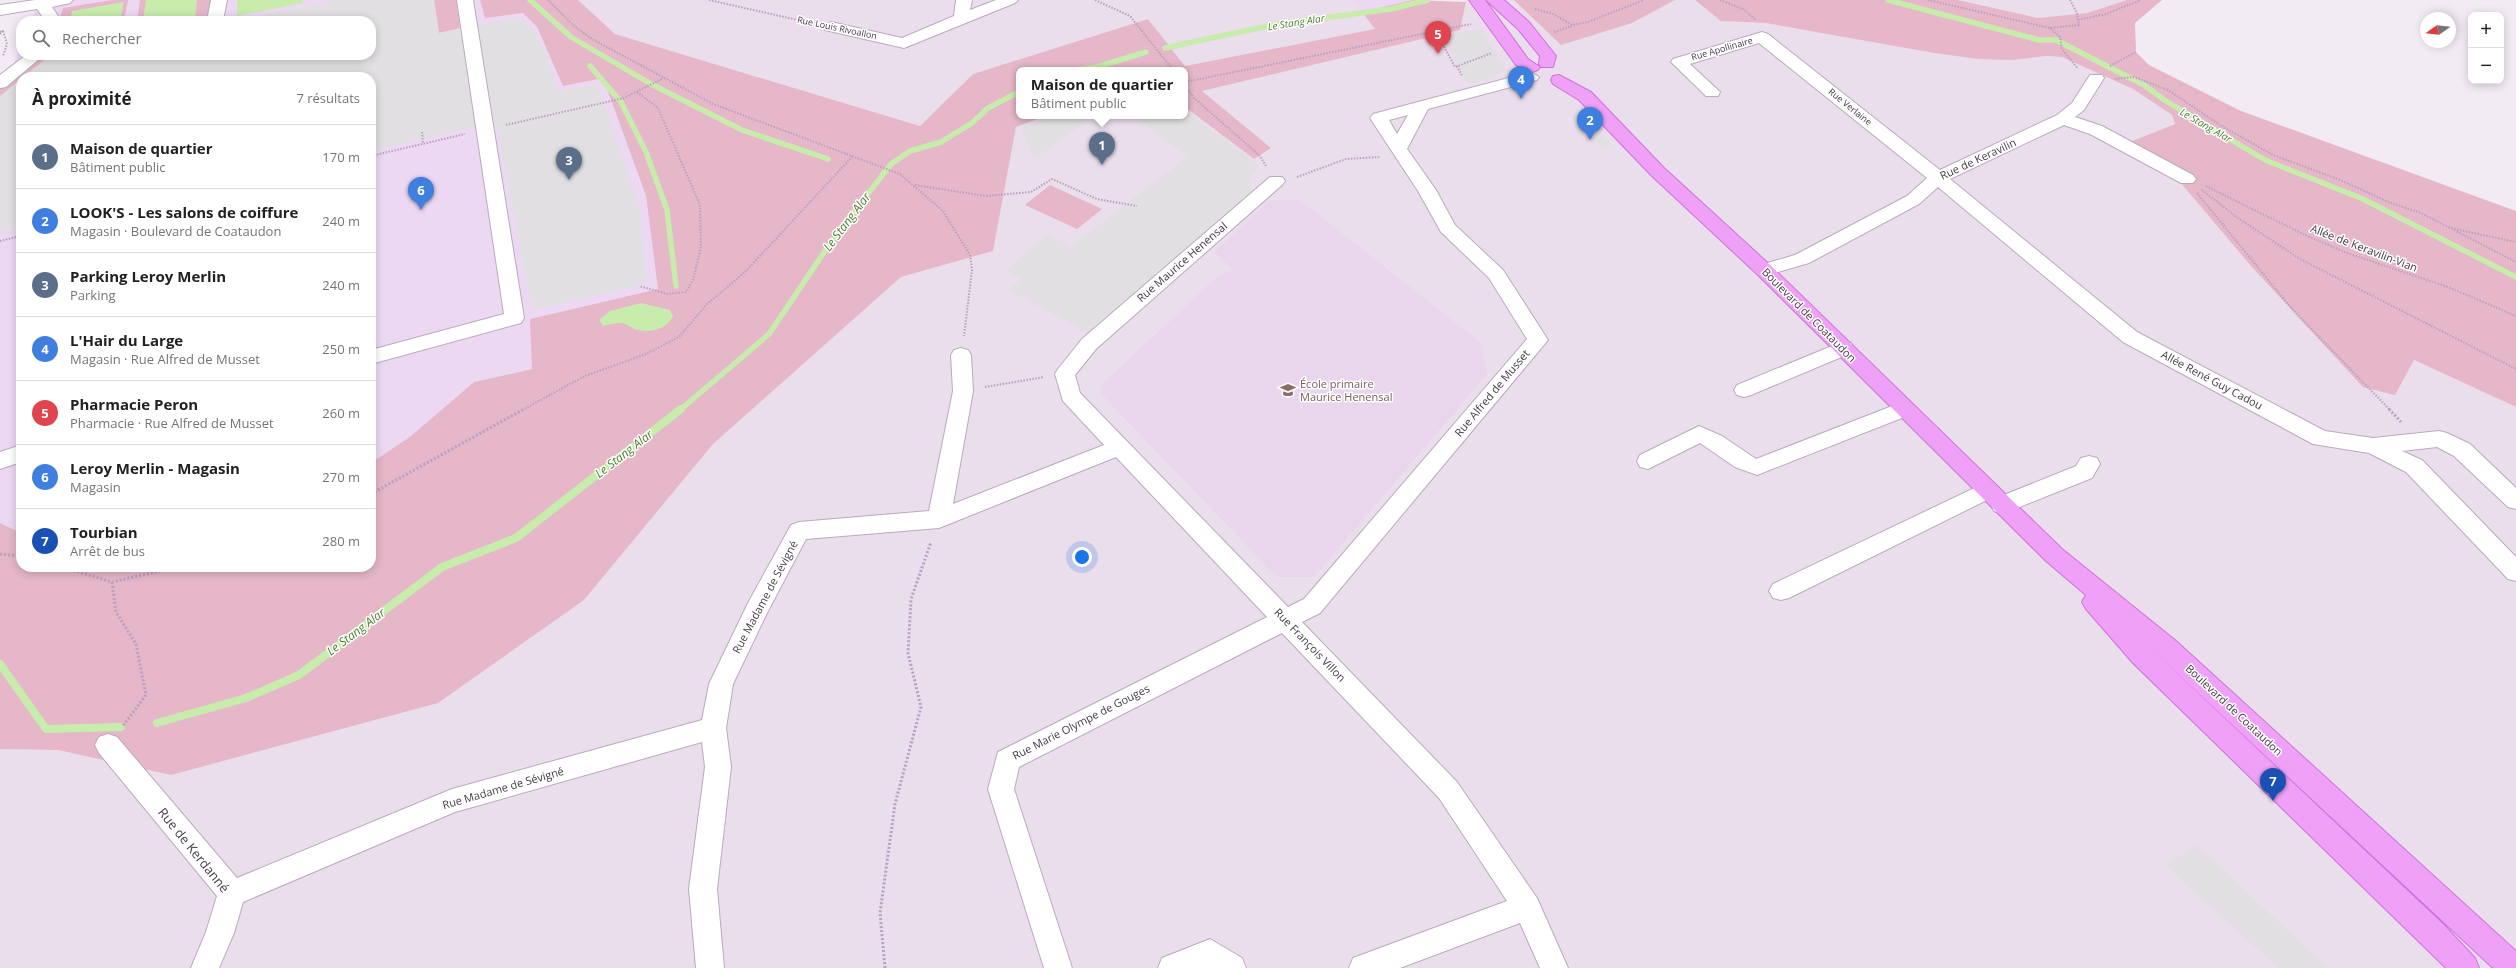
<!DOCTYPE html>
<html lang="fr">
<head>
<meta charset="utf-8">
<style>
	body { margin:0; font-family:"Open Sans",sans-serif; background:#f6f6f6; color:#202124 }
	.controls { position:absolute; right:12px; top:12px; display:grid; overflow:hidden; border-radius:8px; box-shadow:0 2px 10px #0003 }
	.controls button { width:36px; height:36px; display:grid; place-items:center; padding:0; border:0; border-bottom:1px solid #e0e0e0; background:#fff; color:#202124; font:20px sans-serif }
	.compass { position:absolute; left:2420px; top:12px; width:36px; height:36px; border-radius:50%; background:#fff; box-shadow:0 2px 10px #0003; rotate:256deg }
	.you { position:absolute; left:1082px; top:557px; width:14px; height:14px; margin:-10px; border:3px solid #fff; border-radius:50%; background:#1a73e8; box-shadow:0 0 0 6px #1a73e833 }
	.badge { display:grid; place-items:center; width:26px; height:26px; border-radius:50%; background:#6b2cea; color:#fff; font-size:13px; font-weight:700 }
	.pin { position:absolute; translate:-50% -33px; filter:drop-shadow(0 1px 2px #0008) }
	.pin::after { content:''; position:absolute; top:21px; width:14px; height:12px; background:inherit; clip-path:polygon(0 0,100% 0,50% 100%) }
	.popup { position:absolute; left:1016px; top:67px; width:172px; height:52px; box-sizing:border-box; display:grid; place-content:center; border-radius:8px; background:#fff; filter:drop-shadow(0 1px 3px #0005); font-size:13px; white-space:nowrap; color:#757577 }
	.popup b { font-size:15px; color:#202124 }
	.popup::after { content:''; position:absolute; left:50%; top:100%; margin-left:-8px; border:8px solid transparent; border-top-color:#fff }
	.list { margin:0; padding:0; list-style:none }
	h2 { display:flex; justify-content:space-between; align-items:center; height:52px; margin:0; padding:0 16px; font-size:17px }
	h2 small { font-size:13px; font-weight:400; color:#757577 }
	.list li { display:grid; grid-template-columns:26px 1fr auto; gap:12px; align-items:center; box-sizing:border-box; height:64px; padding:0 16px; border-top:1px solid #e0e0e0 }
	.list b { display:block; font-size:15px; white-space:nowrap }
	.list p { margin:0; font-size:13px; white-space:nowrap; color:#757577 }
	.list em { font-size:13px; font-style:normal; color:#757577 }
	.icon { flex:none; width:22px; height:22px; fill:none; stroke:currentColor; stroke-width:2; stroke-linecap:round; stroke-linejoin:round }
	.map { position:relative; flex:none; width:2516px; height:968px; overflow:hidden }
	.search { position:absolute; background:#fff; box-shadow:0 2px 10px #0003; left:16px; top:16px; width:360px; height:44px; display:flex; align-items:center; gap:10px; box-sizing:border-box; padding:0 14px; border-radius:16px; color:#757577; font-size:15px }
	.panel { position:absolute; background:#fff; box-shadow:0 2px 10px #0003; left:16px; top:72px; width:360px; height:500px; border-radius:16px }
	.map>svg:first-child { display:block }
</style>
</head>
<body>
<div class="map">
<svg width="2516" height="968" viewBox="0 0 2516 968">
	<rect width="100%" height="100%" fill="#f3ebf4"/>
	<path fill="#eaddec" d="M578,0H1413L1362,12L1376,29L1185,66L1148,19L973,74L920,126L615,34Z
		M1464,0H1514L1528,12L1632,23L1675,0H1695L1722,21L1766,23L1934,53L2013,60L2046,56L2062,57L2133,89L2172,115L2175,124L2121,146L2174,175L2251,266L2414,360L2516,407V968H0V749L58,750L171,775L584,600L713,444L901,277L993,251L1016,127L1046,116H1185V107L1254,159L1271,148L1202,91L1460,30L1466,2Z
		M1958,0H2127L2087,13L2038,18Z"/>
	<path fill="#edd8f4" d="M39,0H480L485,18L523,12L537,27L563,85L603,78L646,196L658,289L531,319L532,369L474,382L411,436L371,463V77H21V533L0,523V79L11,70L21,45V55H371V21H31Z
		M1351,0H1413L1362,12Z"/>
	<path fill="#ead6ec" d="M1270,200H1300L1481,343L1487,374L1314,577H1277L1102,395L1101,385L1218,276L1233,270L1214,252Z"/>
	<path fill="#e5b7c8" d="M112,0H128L124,21H59L63,8Z
		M140,0H211L208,21H137Z
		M434,0H456L460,28L439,33Z
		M480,0H578L615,34L920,126L973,74L1148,19L1185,66L1375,29L1362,12L1413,0L1466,2L1460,30L1202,91L1271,148L1254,159L1185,107V70H1019V116H1046L1016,127L993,251L901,277L713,444L584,600L438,703L171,775L58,750L0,749V523L21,533V567H371V463L411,436L474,382L532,369L530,319L658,289L646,196L603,78L563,86L537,27L523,13L485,18Z
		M1514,0H1675L1632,23L1561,45Z
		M1695,0H1958L2038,18L2087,13L2127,0H2162L2135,23L2136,52L2149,65L2241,111L2516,211V407L2414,360L2395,395L2363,387L2251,266L2174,175L2120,146L2175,124L2172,115L2133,89L2062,57L2046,56L2013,60L1979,59L1934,53L1766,23L1721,21Z
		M42,55H83L30,77H21V84L0,98V89Z
		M1050,185L1102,209L1077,229L1025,205Z"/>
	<path fill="#e2dfe3" d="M336,0H434L439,33L508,18L523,19L534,29L548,58L557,91L598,84L640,210L647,284L532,310L496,123L371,151V77H23L47,58L61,55H371V21H231Z
		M1481,29L1506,71L1479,82L1467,83L1442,36Z
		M21,79V228L0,233V96Z
		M1185,110L1260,166L1249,177L1251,192L1087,332L1009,290L1021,279L1006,270L1047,235L1072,246L1188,156L1132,116H1185Z
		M1580,113L1612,145L1602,148L1570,116Z
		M1055,116H1121L1102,127L1087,121L1034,159L1021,128Z
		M2197,845L2327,968H2278L2165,865Z"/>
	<path fill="#c7ecac" d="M146,0H197L195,21H143Z
		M237,0H303V3L237,16Z
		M124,2L120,21H70L72,11Z
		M641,303L670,310L673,317C666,329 652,333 638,330C632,329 628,324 621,323C615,323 608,325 603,326L599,320L610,311Z"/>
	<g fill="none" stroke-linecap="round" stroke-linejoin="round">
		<path stroke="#c7ecac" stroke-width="5.5" d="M530,0L571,37L651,84L742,130L828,159
			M1888,0L2039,40H2056L2144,85L2166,101L2265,160L2363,199L2516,277
			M1165,48L1277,24L1391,9L1428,0
			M590,66L621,102L646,152L667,210L676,286
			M1074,70L1097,67L1146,52
			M680,410L769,334L833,239L891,164L910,151L941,142L972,123L988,108L1019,92"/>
		<path stroke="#c7ecac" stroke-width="8" d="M0,664L46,729L121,727
			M157,723L246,698L299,675L442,567L516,538L681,409"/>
		<defs>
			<path id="minor" d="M35,0H73L70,3L52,7L58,16L57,21H41L42,16L37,9L0,15V5Z
				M211,0H227L223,21H207Z
				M457,0H473L524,318L521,323L371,364V350L504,314Z
				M956,0H972L970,10L996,0H1018L1015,3L904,48L825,30L823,27L831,22L902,38L954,16Z
				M1762,32L1768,34L1940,170L2057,115L2072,103L2090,75H2102L2104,78L2084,110L2075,117L2102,126L2193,175L2196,179L2193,183H2181L2090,134L2064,125L1950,179L2137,332L2325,431L2373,438L2439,431L2447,433L2470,444L2516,488V509L2508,507L2454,456L2437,447L2402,451L2422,460L2516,557V581L2508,579L2406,472L2369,453L2313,444L2123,342L1938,187L1919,204L1809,263L1764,276L1757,274L1754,270L1757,266L1795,255L1907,196L1927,178L1759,43L1690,64L1720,92L1718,96H1706L1671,62L1673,59Z
				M26,55H44L6,87L0,88V75Z
				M1531,72L1539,77L1537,80L1428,109L1407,149L1436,190L1455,225L1503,270L1548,340L1320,613L1302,622L1457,782L1537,898L1568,968H1540L1520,923L1400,968H1349L1353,958L1507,901L1439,798L1282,633L1019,767L1014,789L1072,968H1044L988,789L998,752L1267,617L1116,457L939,528L806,539L767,613L733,684L726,728L731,767L717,889L724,968H696L689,889L705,767L702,742L455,812L243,902L234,933L219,968H191L206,932L217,896L99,753L95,745L99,737L108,734L117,737L237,878L452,789L702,720L709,684L748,603L791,525L799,522L929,511L953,391L951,355L954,350L961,348L968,350L971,355L973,391L953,504L1104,445L1063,401L1055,374L1058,369L1082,339L1270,177H1282L1285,181L1282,185L1096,349L1075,375L1080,393L1288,607L1304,599L1527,339L1489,278L1441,232L1418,191L1370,118L1373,114ZM1408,115L1397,134L1389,120Z
				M1844,341L1851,343L1854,348L1851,353L1751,395L1744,397L1737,395L1734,390L1737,385Z
				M1905,401L1912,404L1915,409L1912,414L1757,475L1735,467L1700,443L1648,469L1640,467L1637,461L1640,455L1699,426L1722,436L1756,459Z
				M21,445V462L0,469V452Z
				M2089,456L2097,458L2100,464L2092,478L2002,514L1994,511L1991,505L1994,499L2076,466L2081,458Z
				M1987,482L1995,484L1998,490L1995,496L1789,598L1781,600L1773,598L1769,591L1773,584Z
				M1210,939L1242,958L1246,968H1158L1162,958Z"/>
			<path id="major" d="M1469,0H1485L1528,59L1540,67L1538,70L1532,72L1516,65Z
				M1486,0H1504L1529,22L1556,56L1553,67H1541L1539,64L1540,56L1518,29Z
				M1559,75L1591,92L1664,168L1771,266L2062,549L2176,641L2516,951V968H2493L2150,648L2444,925L2475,958L2479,968H2446L2133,663L2086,609L2082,602L2086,595L2046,561L1757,274L1652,176L1579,100L1553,84L1551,80L1553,76Z"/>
		</defs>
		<use href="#minor" stroke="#b9abbc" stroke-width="2"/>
		<use href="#major" stroke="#cf71dc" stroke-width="2"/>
		<path stroke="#baa0c0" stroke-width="2" stroke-dasharray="1.5 1.5" stroke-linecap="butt" d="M548,0L574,26L592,39L713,104L900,174L943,211L970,255L972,270L964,336
			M709,0L811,23
			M1095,0L1130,16L1173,70
			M1720,0L1743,9L1756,20
			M1928,0L2050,28L2079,25L2077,13L2070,0
			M1535,9L1553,14L1572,25L1588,22L1644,0
			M2078,20L2106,14L2141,0
			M2050,28L2060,37L2062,49L2078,69
			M3,31L7,44L3,56
			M0,32L3,31L0,34
			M1426,32L1431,40L1440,39L1455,67L1492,53
			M1554,32L1572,26
			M1457,66L1462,76
			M2110,66L2136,52
			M2115,79L2134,77L2168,90L2220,125L2273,155L2338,179L2393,204L2421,213L2450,228L2516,242
			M1185,82L1471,24
			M1185,85L1193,97L1260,156L1266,166
			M637,92L658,108L700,205L701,247L693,280L686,292L668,294L639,286
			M506,125L624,98L662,79
			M422,132L423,144
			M374,143V155
			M371,156L465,134
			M1297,177L1346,159L1380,157
			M915,185L986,196L1031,192L1052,179L1097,199L1137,206
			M2206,186L2307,236L2347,253L2448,287L2516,316
			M2202,190L2238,218L2300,259L2516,369
			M2197,193L2292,309L2390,410
			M2454,230L2516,262
			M0,241L21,236
			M985,387L1044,377
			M522,410L585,376L646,354L679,337L707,304L745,272L853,156"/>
		<path stroke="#baa0c0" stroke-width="3" stroke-dasharray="2 2" stroke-linecap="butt" d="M2389,409L2401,422
			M371,494L524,409
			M0,554L21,556
			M62,567L112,582L177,567
			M112,582L116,612L136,644L146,695L122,727
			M885,968L880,913L895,804L921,707L908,653L911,599L931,542"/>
		<use href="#minor" fill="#fff" fill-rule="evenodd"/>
		<use href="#major" fill="#eea1f7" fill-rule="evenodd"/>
	</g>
	<defs>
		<symbol id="school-bare" viewBox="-9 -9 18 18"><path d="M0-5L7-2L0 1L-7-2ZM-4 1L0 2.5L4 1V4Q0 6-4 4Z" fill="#8d6e63" stroke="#fff" stroke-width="2.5" paint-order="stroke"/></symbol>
	</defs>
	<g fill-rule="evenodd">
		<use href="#school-bare" x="1277" y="379" width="22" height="22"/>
	</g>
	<g text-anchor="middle" stroke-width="3" stroke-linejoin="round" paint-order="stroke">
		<g font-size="9" fill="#453948" stroke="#fff">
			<text transform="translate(837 28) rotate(12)" y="3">Rue Louis Rivoallon</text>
			<text transform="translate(1722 49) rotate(-16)" y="3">Rue Apollinaire</text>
			<text transform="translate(1850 107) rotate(39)" y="3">Rue Verlaine</text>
		</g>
		<g font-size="10" font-style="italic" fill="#4d7e2d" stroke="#fff">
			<text transform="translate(1296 22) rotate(-9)" y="4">Le Stang Alar</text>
			<text transform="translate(2206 125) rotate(30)" y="4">Le Stang Alar</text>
		</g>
		<g font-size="11" fill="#453948" stroke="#fff">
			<text transform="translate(1978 159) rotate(-25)" y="4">Rue de Keravilin</text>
			<text transform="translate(2364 248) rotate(21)" y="4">Allée de Keravilin-Vian</text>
			<text transform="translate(1182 262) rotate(-41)" y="4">Rue Maurice Henensal</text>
			<text transform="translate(1809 315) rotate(45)" y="4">Boulevard de Coataudon</text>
			<text transform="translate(2212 380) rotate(28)" y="4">Allée René Guy Cadou</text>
			<text transform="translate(1492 393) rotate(-50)" y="4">Rue Alfred de Musset</text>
			<text transform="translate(765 597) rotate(-62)" y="4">Rue Madame de Sévigné</text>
			<text transform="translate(1310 645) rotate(46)" y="4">Rue François Villon</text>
			<text transform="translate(2234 710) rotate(43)" y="4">Boulevard de Coataudon</text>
			<text transform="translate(1081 722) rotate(-27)" y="4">Rue Marie Olympe de Gouges</text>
			<text transform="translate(503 788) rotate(-16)" y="4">Rue Madame de Sévigné</text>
		</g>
		<g font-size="11" fill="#785e54" stroke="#fff" text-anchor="start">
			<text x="1300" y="388">École primaire<tspan x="1300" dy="13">Maurice Henensal</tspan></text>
		</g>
		<g font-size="12" font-style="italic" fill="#4d7e2d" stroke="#fff">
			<text transform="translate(847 222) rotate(-53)" y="4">Le Stang Alar</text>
			<text transform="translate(624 454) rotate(-38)" y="4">Le Stang Alar</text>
			<text transform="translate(356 632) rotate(-37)" y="4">Le Stang Alar</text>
		</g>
		<g font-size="13" fill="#453948" stroke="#fff">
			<text transform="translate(194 850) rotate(51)" y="5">Rue de Kerdanné</text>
		</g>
	</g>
</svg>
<div class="controls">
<button>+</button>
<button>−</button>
</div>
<svg class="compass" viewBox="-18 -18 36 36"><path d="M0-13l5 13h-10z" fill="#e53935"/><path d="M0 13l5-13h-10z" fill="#757577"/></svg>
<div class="you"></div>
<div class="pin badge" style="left:1102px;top:165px;background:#5c6f8a">1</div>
<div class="popup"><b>Maison de quartier</b>Bâtiment public</div>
<div class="pin badge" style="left:1590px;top:140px;background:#3f7fe0">2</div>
<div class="pin badge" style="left:569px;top:180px;background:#5c6f8a">3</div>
<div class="pin badge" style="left:1521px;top:99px;background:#3f7fe0">4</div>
<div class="pin badge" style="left:1438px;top:54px;background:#e0444e">5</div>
<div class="pin badge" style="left:421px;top:210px;background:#3f7fe0">6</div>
<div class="pin badge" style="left:2273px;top:801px;background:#1a4fb4">7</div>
<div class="search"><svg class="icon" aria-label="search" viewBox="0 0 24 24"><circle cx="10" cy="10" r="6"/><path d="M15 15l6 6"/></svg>Rechercher</div>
<section class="panel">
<h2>À proximité<small>7 résultats</small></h2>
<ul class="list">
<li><span class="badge" style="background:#5c6f8a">1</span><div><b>Maison de quartier</b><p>Bâtiment public</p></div><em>170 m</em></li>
<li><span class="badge" style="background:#3f7fe0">2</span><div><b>LOOK'S - Les salons de coiffure</b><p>Magasin · Boulevard de Coataudon</p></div><em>240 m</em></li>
<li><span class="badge" style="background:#5c6f8a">3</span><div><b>Parking Leroy Merlin</b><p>Parking</p></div><em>240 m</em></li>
<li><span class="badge" style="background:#3f7fe0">4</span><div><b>L'Hair du Large</b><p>Magasin · Rue Alfred de Musset</p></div><em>250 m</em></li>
<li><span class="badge" style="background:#e0444e">5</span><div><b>Pharmacie Peron</b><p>Pharmacie · Rue Alfred de Musset</p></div><em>260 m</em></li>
<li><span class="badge" style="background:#3f7fe0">6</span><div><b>Leroy Merlin - Magasin</b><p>Magasin</p></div><em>270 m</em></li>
<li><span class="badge" style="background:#1a4fb4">7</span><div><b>Tourbian</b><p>Arrêt de bus</p></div><em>280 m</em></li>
</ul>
</section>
</div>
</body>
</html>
